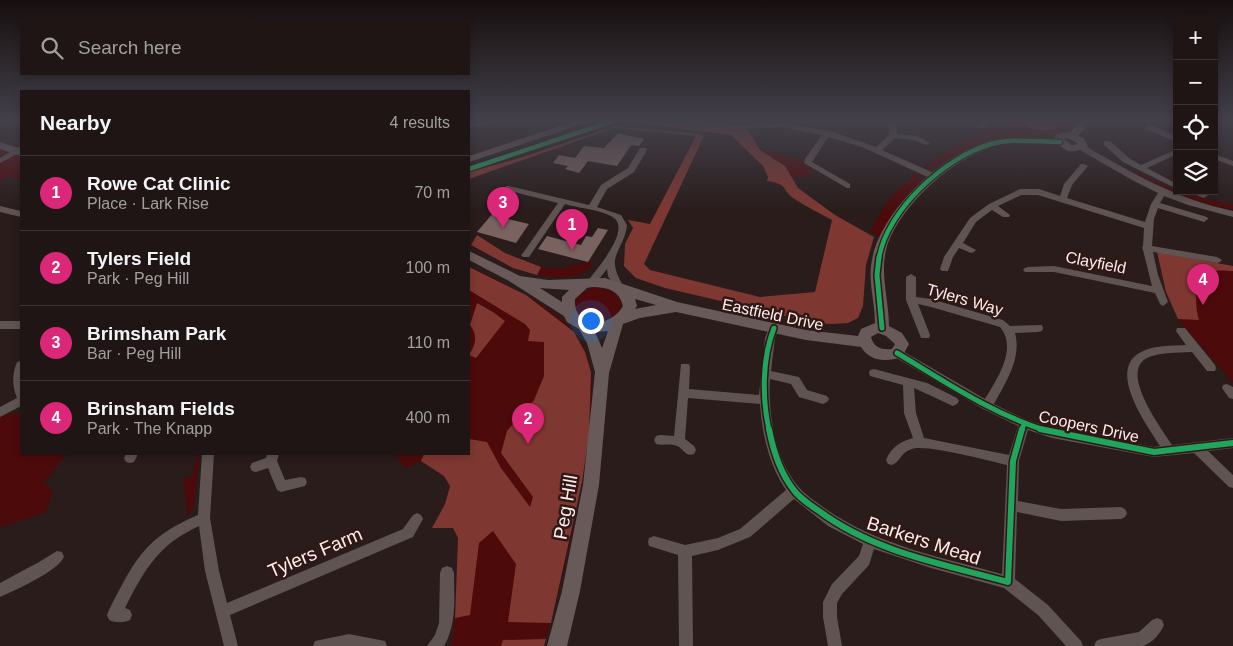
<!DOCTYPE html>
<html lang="en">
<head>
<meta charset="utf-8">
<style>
	body { margin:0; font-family:Arial,sans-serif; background:#2c2222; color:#f1f3f6 }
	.controls { position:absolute; right:15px; top:15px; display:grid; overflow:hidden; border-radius:0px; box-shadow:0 2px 8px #0003 }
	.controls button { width:45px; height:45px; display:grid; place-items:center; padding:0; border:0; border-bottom:1px solid #3c3434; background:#1f1514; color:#f1f3f6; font:25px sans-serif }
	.you { position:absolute; left:590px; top:320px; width:18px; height:18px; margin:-12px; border:4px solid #fff; border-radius:50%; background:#1a73e8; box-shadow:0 0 0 8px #1a73e833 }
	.badge { display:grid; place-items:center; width:32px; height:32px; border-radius:50%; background:#db2777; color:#fff; font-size:16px; font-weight:700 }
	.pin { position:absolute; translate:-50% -41px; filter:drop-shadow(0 1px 2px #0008) }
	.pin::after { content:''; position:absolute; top:26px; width:18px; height:15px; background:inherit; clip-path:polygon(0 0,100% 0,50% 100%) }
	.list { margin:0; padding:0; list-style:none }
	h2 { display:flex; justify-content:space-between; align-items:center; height:65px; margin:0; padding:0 20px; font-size:21px }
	h2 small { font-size:16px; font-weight:400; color:#a19fa0 }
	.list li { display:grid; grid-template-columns:32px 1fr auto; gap:15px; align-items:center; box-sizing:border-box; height:75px; padding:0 20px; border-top:1px solid #3c3434 }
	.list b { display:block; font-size:19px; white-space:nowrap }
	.list p { margin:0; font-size:16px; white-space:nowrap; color:#a19fa0 }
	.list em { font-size:16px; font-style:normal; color:#a19fa0 }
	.icon { flex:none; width:28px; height:28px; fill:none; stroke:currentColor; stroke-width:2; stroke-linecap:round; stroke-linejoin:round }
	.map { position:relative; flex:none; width:1233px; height:646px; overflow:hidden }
	.search { position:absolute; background:#1f1514; box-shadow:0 2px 8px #0003; left:20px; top:20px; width:450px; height:55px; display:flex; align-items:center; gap:12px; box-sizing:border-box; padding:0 18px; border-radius:0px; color:#a19fa0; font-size:19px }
	.panel { position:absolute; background:#1f1514; box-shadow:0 2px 8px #0003; left:20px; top:90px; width:450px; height:365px; border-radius:0px }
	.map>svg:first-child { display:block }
</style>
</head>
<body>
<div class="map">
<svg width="1233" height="646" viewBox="0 0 1233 646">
	<rect width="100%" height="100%" fill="#291c1b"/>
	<path fill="#4d0a0a" d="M1004,120H1019L1023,124H1058L1054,120H1082L1068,130L1040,138H1004L977,144L934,167L930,169L924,167L954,146Z
		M0,149L21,157V179L8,176L0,181Z
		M762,149L804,161L805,165L814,171L805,177H790L785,166L760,150Z
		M917,172L921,174V180L894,210L880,237L870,231L889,199Z
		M1134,172L1181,193L1233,205V210L1190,200L1130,174Z
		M1203,261L1233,266V383L1180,322L1166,292Z
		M588,262L594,264C579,281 558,278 537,275L541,267L563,268Z
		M469,267C498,280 556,308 574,332C583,344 590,360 591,374C594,396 589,417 587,438C579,506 564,573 546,639L504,640L501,646H451L455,618L458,538L453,528H432L445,504L450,486L444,476L421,461L405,468L396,454H469Z
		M596,287L615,292L622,301L619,313C581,338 554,296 596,287Z
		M10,413L21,414V454H66L44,483L53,490L46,512L0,527V418Z
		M198,454H200L193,511L188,516L183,479L191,477Z"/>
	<path fill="#7f3731" d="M636,120L748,130L760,150L785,166L798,188L835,215L874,237L866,265L863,306L858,318L848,323L832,324L815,323L665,288L636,278L624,266L625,244L633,228L628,220L650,224L696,136L614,128L469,179V172L523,157L615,126L700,134L704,136L644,264L650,270L760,297L815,292L832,220C819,213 805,206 793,198C781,189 789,184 767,181L768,177L763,166L731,135L638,123Z
		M1019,120H1054L1058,124L1056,128C1042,131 1030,131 1019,120Z
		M477,235L505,253L541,267L537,275L513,268L471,245Z
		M1157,252L1233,266V271C1228,271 1222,270 1217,271C1193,273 1194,304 1199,320L1178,319L1166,292Z
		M469,267L526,295L574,332L585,352L591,372L589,434L582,482L551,623L508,622L516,564L493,531L479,543L470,615L455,618L458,538L453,528H432L445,504L450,486L444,476L421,461L424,454H469V439L487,442L501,468L530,507L533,497L501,453L507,431L534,400L544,376V342L528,341L530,330L525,324L469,290Z
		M477,303L493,312L505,321L476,358L469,355C476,344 478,336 470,325Z
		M546,639L544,646H501L503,640Z"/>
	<path fill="#79625f" d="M618,133L644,139L639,146L631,145L617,166L588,161L579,173L565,169L568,166L553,163L559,155L575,158L584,146L604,148Z
		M493,213L505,216L504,218L529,224L516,243L477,232Z
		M598,228L608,230L588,262L538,249L547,236L581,245L586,236L592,237Z"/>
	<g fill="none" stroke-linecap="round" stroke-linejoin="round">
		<path fill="#5f5452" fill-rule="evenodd" d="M489,120H505L469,128V124Z
			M888,120H896L897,134L917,136L930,143L926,145L913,140L895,138L882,150L936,174V178H930L862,147L828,137L812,162L850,184V188H847L804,163L805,159L822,135L782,127L738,129L694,125L690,123L694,121L738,125L782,123L830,131L876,147L889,135Z
			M982,120H990L983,128H977L976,126Z
			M1146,125H1152L1177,137V142L1146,129Z
			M1104,141H1110L1129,158L1141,165L1177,149V154L1147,168L1177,184V189L1123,162L1104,145Z
			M1078,145H1084C1133,174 1177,199 1233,211V217L1188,205L1164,196L1160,203L1207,217L1208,219L1204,222L1158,208L1154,219L1152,246L1217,257L1222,260L1220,262L1217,263L1153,252L1158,275L1168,302L1163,306L1160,304L1155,293L1054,272H1025L1023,270L1025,268L1028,267L1054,266L1152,286L1143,250L1142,248L1143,246L1144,228L1038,195H1021L998,206L1010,215L1009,217H1003L992,210L976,222L963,243L976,250L974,252L971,253L959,248L953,257L948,271H942L940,269L944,257L970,218L989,204L1020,189H1039L1060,196L1064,184L1081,164H1084L1088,166L1072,185L1067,198L1145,222L1151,204L1158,193L1134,181L1078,149Z
			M18,147H21V152L0,163V158Z
			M640,148H646L647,150L634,172L607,189L597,207L621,215L627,225C626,237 620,245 616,256C612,265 619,279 624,287L622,289H616L608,276L607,269L595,284L592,285L587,282C595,271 631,231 614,218C603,210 578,208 565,204L529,257H523L521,255L523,253L558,203L506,190V186H509L589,205L601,185L628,168Z
			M1214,154L1233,161V166L1214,159Z
			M1186,191H1200L1208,195L1204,198Z
			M0,206L21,211V217L0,212Z
			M911,274L916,277V297L931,299L1003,320L1010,326L1042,325L1043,328L1042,331L1038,332L1015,333C1022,358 1006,382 994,404L1027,420L1052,428L1154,447L1160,446C1147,425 1106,370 1141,352C1154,345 1171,346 1186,345L1176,331L1177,328H1185L1215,365L1216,368L1215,371H1207L1192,352C1178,353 1162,352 1149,357C1117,370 1161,428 1172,445L1233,438V448L1208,451L1233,475V488L1229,487L1194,453L1154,457L1052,438L1028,430L1019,461L1018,501L1061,509L1121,507L1125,509L1127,513L1125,517L1121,519L1061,521L1017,512L1015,579L1048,605L1081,641L1083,646H1066L1038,615L1004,588L931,568L874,549L869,565L842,594L837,603V617L842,646H828L823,617V602L832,584L859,556L863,544L828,526L794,499L750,537L718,550L692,556L693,646H679L678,555L649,546L648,542L649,538L654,536L685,545L718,538L740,529L786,490C769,465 762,434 760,404L688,398L685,439L694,446L696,450L694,454C685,457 684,449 677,446C670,443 662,446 656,444L654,440L656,436L660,435L674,436L681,364H689L690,367L689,389L759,395L765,338L770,325L774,324L779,328L775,338L771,371L799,377L807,390L827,396L829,399L827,402L823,404L799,397L791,384L770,379C768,414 775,457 797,485C804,494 815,501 823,507C876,545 940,557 1002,574L1007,465C989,461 926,444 912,449C901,452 900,462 892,465L888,464L886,460C891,447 900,442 913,438L904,413L903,385L870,376L869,373L870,370L874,369L927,383L957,398L959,401L957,404L953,406L914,388L916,413L924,438L1009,455L1018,426L983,409L893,356L892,353L893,350H901L985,399C997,379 1018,348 1000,327L931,307L918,304L930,335L929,338H921L906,300V277Z
			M0,321H21V329H0Z
			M21,361V406L0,417V407L17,398C12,386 12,374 17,362Z
			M1227,384L1233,387V399L1229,398L1222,388L1223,385Z
			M126,454H138L134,462L130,463L126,462L124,458Z
			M202,454H214L210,518L219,571L227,603L403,529L413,515L417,513L421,515L423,519L413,537L230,615L238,646H224L205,571L199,526C159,544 144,570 125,608L130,610L132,615L130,620C123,623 116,623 109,620L107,615L109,610C135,560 144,538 198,515Z
			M267,454H279L277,461L285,480L301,477L305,478L307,482L305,486L281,492L277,490L268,468L256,472L252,471L250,467L252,463L266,458Z
			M57,551L62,552L64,557C57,572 15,590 0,597V583L39,562Z
			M447,566L452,568L454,573C454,598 457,624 444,646H427L435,635L439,623L440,573L442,568Z
			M1157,618L1162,620L1164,625C1161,633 1152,643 1143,646H1094L1096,641L1101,639L1139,632L1152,620Z
			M349,634L385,641L387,646H313L315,641Z"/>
		<path fill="#675a59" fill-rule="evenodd" d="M578,120H594L469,162V156Z
			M1080,120H1091L1078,136L1084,138L1088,146L1087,148C1081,150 1073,152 1068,151C1064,150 1062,146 1058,145C1046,142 1021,143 1008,144C962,148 898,205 886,250C880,275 889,300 889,326L902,333L909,344L902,357C887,362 870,362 861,347L806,340L676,312L640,318L623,324L609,373L599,485L580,591L567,646H547L562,591L583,485L595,372L587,343L579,329L567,322L564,316L509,281L469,260V251L520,276L548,280L605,278L677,302L806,330L858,336L861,329L875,323C875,304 869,285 871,266C877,214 940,155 989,141C1010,136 1032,138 1054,139L1057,134L1070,132ZM1067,138L1076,142L1077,144L1072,145L1064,139ZM592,287C607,287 619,290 623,306C611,328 573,330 575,299L587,288ZM540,288L569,290L562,297V302ZM635,299L656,305L635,309L637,306ZM608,331L602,348L595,332ZM878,333L886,336L895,344L892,349C882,350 874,348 871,337Z
			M0,142L21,149V156L0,149Z"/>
		<defs>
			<path id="cycleway-far2" d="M469,169L616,120
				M879,258C887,210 945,157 991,144C1013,138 1037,142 1060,142"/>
			<path id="cycleway-far1" d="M879,257L877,275L882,328
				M897,353C944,381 991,413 1044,430
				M769,430C762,398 762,359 774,328
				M1022,430L1024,424"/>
			<path id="cycleway" d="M769,429C773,450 780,472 793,489C799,498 810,505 819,511C874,552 943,564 1008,582L1013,461L1022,429
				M1040,429L1154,452L1233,443"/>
		</defs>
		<use href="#cycleway-far2" stroke="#2f1815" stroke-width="7"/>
		<use href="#cycleway-far1" stroke="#2f1815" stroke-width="8"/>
		<use href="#cycleway" stroke="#2f1815" stroke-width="9"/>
		<use href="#cycleway-far2" stroke="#20a55d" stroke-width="4.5"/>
		<use href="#cycleway-far1" stroke="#20a55d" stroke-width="5"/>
		<use href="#cycleway" stroke="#20a55d" stroke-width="6"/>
	</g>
	<linearGradient id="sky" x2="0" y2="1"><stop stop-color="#170f0f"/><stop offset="0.57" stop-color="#43404a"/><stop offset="1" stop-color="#43404a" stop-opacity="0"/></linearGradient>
	<rect width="1233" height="211" fill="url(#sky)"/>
	<g text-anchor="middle" stroke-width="5" stroke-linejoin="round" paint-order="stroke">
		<g font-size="16" fill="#fdecea" stroke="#2f1815">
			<text transform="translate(1096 262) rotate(11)" y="6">Clayfield</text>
			<text transform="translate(965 299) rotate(16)" y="6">Tylers Way</text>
			<text transform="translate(773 314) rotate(12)" y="6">Eastfield Drive</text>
			<text transform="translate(1089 426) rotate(12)" y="6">Coopers Drive</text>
		</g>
		<g font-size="19" fill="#fdecea" stroke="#2f1815">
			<text transform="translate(565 507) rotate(-80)" y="7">Peg Hill</text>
			<text transform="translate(924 540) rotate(18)" y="7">Barkers Mead</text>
			<text transform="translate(315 552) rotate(-23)" y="7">Tylers Farm</text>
		</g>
	</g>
</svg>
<div class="controls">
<button>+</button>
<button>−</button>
<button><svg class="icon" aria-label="locate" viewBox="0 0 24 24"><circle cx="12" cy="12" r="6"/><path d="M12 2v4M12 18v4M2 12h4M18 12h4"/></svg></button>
<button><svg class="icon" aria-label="layers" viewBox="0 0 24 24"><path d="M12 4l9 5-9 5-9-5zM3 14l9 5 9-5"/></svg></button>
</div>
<div class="you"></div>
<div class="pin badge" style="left:572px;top:250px">1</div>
<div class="pin badge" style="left:528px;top:444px">2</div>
<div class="pin badge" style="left:503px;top:228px">3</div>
<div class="pin badge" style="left:1203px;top:305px">4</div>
<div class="search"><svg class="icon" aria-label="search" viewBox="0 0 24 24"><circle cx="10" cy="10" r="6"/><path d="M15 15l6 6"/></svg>Search here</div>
<section class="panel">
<h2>Nearby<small>4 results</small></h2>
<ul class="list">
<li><span class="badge">1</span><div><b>Rowe Cat Clinic</b><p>Place · Lark Rise</p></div><em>70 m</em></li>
<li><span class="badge">2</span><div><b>Tylers Field</b><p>Park · Peg Hill</p></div><em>100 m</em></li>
<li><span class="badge">3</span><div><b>Brimsham Park</b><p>Bar · Peg Hill</p></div><em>110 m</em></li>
<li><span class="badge">4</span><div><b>Brinsham Fields</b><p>Park · The Knapp</p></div><em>400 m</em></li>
</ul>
</section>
</div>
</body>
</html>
